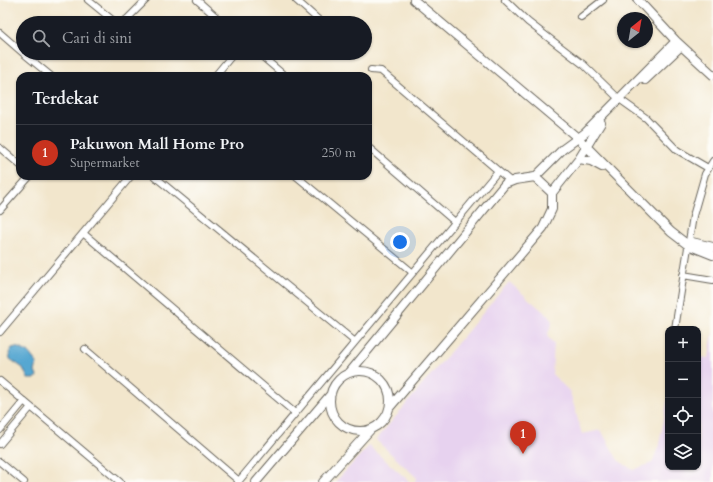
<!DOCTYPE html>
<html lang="id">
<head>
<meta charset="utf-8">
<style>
	body { margin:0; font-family:Cardo,serif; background:#242831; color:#f1f3f6 }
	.controls { position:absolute; right:12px; bottom:12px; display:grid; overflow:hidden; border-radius:8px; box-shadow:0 1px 3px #0004 }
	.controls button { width:36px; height:36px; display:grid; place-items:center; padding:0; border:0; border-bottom:1px solid #363941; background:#171b24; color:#f1f3f6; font:20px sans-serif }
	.compass { position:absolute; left:617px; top:12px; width:36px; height:36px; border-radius:50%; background:#171b24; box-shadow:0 1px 3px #0004; rotate:31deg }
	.you { position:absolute; left:400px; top:242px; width:14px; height:14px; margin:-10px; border:3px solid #fff; border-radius:50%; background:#1a73e8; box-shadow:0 0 0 6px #1a73e833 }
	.badge { display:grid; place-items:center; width:26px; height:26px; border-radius:50%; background:#c8321e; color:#fff; font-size:13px; font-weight:700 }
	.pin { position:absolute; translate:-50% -33px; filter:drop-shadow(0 1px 2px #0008) }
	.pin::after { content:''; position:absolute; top:21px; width:14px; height:12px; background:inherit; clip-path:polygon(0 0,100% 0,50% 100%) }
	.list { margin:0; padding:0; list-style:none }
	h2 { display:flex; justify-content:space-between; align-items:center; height:52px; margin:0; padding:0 16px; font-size:17px }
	h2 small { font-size:13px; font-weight:400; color:#9ea1a6 }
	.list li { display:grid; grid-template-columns:26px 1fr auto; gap:12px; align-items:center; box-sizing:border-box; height:56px; padding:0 16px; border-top:1px solid #363941 }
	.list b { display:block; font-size:15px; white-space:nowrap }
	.list p { margin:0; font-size:13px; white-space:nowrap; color:#9ea1a6 }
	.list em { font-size:13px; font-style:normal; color:#9ea1a6 }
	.icon { flex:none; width:22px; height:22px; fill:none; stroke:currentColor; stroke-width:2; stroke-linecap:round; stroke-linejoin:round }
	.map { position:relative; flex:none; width:713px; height:482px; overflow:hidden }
	.search { position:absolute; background:#171b24; box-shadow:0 1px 3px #0004; left:16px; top:16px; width:356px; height:44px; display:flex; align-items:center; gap:10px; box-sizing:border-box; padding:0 14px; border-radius:22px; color:#9ea1a6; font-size:15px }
	.panel { position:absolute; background:#171b24; box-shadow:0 1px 3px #0004; left:16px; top:72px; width:356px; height:108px; border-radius:12px }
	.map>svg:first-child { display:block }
</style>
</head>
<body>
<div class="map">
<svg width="713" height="482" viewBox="0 0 713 482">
	<rect width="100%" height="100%" fill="#fdfcf7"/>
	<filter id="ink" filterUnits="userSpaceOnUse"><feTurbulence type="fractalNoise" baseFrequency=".025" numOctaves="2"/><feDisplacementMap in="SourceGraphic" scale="8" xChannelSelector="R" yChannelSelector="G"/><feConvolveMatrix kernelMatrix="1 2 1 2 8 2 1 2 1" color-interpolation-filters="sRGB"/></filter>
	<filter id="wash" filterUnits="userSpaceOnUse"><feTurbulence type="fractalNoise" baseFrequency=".012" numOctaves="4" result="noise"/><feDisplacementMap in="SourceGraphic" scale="16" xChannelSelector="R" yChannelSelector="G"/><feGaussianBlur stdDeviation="0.9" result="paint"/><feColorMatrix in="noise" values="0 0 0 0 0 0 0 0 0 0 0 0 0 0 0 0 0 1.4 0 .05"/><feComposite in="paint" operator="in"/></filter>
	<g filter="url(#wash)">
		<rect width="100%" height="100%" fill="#f2e6cc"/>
		<path fill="#e7d2ef" d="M509,282L551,318L552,324L547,336L554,344L552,374L570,392L582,434L601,430L618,460L633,470L652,463L659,445L668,398V467H698V357L709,358L713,331V482H414L417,478L376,440Z
			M369,446L410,482H335Z"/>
		<path fill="#57a7d1" stroke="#3a6276" d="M16,347L28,352L37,363L35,372L37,376L35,379H28L23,368L10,359L9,353L12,348Z"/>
	</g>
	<g filter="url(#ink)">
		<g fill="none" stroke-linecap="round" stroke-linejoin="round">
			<defs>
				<path id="minor" d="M88,0L115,22L120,23
					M197,0L223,23
					M296,0L322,23
					M505,0L528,22L584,65L618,98L646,118L677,150L708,168
					M581,17L603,0
					M121,23L127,19L146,0
					M0,33L23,53
					M23,53L51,76
					M258,53L285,76
					M371,70L381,71L509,180L505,184
					M215,76L234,53
					M368,147L455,222
					M0,148L20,165
					M154,176L354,341
					M296,176L412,272
					M0,210L30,176
					M83,233L295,413
					M683,275L713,280
					M675,329L693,216L705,174L713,161
					M0,332L131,176
					M85,349L239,481
					M0,381L120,482
					M0,430L24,401
					M0,444L31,407
					M0,462L24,482
					M238,482L498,171"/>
				<path id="tertiary" d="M414,0L579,139L671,232L688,245L713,255
					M638,0L676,41L713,75
					M645,80L681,46
					M579,159L591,161L602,167
					M535,177L552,193
					M692,242L713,247
					M330 401a30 30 0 1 1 60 0a30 30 0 1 1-60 0Z
					M350,372L505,184L515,180L535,177L563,149L585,133L676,41
					M390,407L543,228L552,209V193L579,159L601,123
					M256,482L331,394
					M323,482L371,429"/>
			</defs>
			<use href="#minor" stroke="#67635a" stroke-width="8"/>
			<use href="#tertiary" stroke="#67635a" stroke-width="10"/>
			<use href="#minor" stroke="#fff" stroke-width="6"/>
			<use href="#tertiary" stroke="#fff" stroke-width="8"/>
		</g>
	</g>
</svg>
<div class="controls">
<button>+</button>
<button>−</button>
<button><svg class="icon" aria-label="locate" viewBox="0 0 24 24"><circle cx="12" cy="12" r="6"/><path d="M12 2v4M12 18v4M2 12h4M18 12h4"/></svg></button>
<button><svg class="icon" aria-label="layers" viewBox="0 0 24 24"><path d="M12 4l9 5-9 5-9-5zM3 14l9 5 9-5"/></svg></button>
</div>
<svg class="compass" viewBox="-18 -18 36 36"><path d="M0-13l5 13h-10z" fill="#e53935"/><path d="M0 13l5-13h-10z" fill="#9ea1a6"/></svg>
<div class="you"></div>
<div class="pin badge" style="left:523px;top:454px">1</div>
<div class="search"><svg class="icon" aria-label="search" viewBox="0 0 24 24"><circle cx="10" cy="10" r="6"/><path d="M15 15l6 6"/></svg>Cari di sini</div>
<section class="panel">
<h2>Terdekat<small></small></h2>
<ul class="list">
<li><span class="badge">1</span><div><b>Pakuwon Mall Home Pro</b><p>Supermarket</p></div><em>250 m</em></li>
</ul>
</section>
</div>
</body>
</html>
